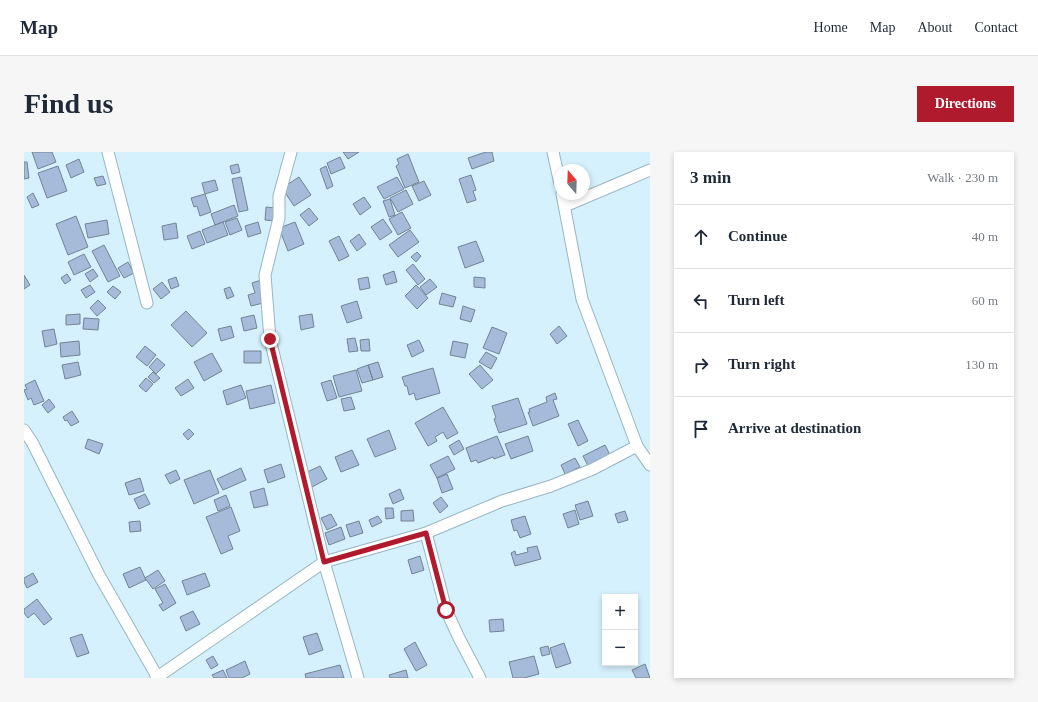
<!DOCTYPE html>
<html lang="en">
<head>
<meta charset="utf-8">
<style>
	body { margin:0; font-family:"Times New Roman",serif; background:#f6f6f7; color:#1f2937 }
	.controls { position:absolute; right:12px; bottom:12px; display:grid; overflow:hidden; border-radius:0px; box-shadow:0 2px 6px #0003 }
	.controls button { width:36px; height:36px; display:grid; place-items:center; padding:0; border:0; border-bottom:1px solid #e0e1e3; background:#fff; color:#1f2937; font:20px sans-serif }
	.compass { position:absolute; left:530px; top:12px; width:36px; height:36px; border-radius:50%; background:#fff; box-shadow:0 2px 6px #0003; rotate:341deg }
	.stop { position:absolute; width:12px; height:12px; margin:-9px; border:3px solid #af1b2d; border-radius:50%; background:#fff }
	.stop.end { background:#af1b2d; border-color:#fff; box-shadow:0 1px 4px #0008 }
	.list { margin:0; padding:0; list-style:none }
	h2 { display:flex; justify-content:space-between; align-items:center; height:52px; margin:0; padding:0 16px; font-size:17px }
	h2 small { font-size:13px; font-weight:400; color:#747a83 }
	.list li { display:grid; grid-template-columns:26px 1fr auto; gap:12px; align-items:center; box-sizing:border-box; height:64px; padding:0 16px; border-top:1px solid #e0e1e3 }
	.list b { display:block; font-size:15px; white-space:nowrap }
	.list em { font-size:13px; font-style:normal; color:#747a83 }
	.icon { flex:none; width:22px; height:22px; fill:none; stroke:currentColor; stroke-width:2; stroke-linecap:round; stroke-linejoin:round }
	.map { position:relative; flex:none; width:626px; height:526px; overflow:hidden; border-radius:0px }
	header { display:flex; align-items:center; gap:24px; box-sizing:border-box; height:56px; padding:0 20px; background:#fff; border-bottom:1px solid #e0e1e3 }
	header strong { font-size:19px }
	nav { display:flex; gap:22px; margin-inline-start:auto; font-size:14px }
	.intro { display:flex; align-items:center; justify-content:space-between; box-sizing:border-box; height:96px; padding:0 24px }
	h1 { margin:0; font-size:28px }
	.button { padding:10px 18px; border-radius:0px; background:#af1b2d; color:#fff; font-size:14px; font-weight:700 }
	main { display:flex; gap:24px; padding:0 24px }
	aside { flex:1; background:#fff; border-radius:0px; box-shadow:0 2px 6px #0003 }
	.map>svg:first-child { display:block }
</style>
</head>
<body>
<header>
<strong>Map</strong>
<nav><a>Home</a><a>Map</a><a>About</a><a>Contact</a></nav>
</header>
<div class="intro"><h1>Find us</h1><a class="button">Directions</a></div>
<main>
<div class="map">
<svg width="626" height="526" viewBox="0 0 626 526">
	<rect width="100%" height="100%" fill="#d4f1fd"/>
	<path fill="#a4bbd9" stroke="#748396" d="M8,0H28L32,10L14,17Z
		M319,0H335L324,7Z
		M462,0H468L470,9L448,17L444,6Z
		M384,2L395,30L381,36L372,14L375,12L373,7Z
		M316,5L321,16L307,22L303,11Z
		M55,7L60,20L47,26L42,13Z
		M0,10H3L5,26L0,27Z
		M214,12L216,20L208,22L206,14Z
		M34,14L43,39L23,46L14,21Z
		M302,14L309,34L303,37L296,17Z
		M447,23L452,38L449,39L452,48L443,51L435,27Z
		M79,24L82,32L73,34L70,26Z
		M217,25L224,58L215,60L208,27Z
		M275,25L287,43L270,54L258,36Z
		M373,25L380,37L360,47L353,35Z
		M191,28L194,38L181,42L178,31Z
		M400,29L407,43L395,49L388,34Z
		M382,38L389,52L374,60L366,46Z
		M9,41L15,53L8,56L3,45Z
		M181,42L187,60L176,64L173,54L170,55L167,46Z
		M340,45L347,55L336,63L329,52Z
		M366,47L371,63L365,65L359,49Z
		M210,53L214,64L191,73L187,62Z
		M242,55L252,56L251,69L241,68Z
		M285,56L294,67L285,74L276,63Z
		M378,60L387,76L374,83L365,67Z
		M52,64L64,95L44,103L32,72Z
		M213,66L218,78L206,83L201,70Z
		M359,67L368,80L356,88L347,75Z
		M83,68L85,82L64,86L61,72Z
		M199,70L204,83L183,91L178,78Z
		M234,70L237,81L224,85L221,74Z
		M271,70L280,92L264,99L255,76Z
		M152,71L154,86L140,88L138,74Z
		M386,78L395,90L374,105L365,93Z
		M176,79L181,92L168,97L163,84Z
		M335,82L342,92L333,99L326,89Z
		M315,84L325,104L315,109L305,89Z
		M452,89L460,109L441,116L434,95Z
		M80,93L96,124L84,130L68,99Z
		M393,100L397,104L392,110L387,105Z
		M60,102L67,115L50,123L44,110Z
		M104,110L110,121L100,126L94,116Z
		M389,112L401,127L394,133L382,118Z
		M69,117L74,124L66,130L61,122Z
		M370,119L373,130L362,133L359,123Z
		M43,122L47,128L41,132L37,126Z
		M0,123L6,133L0,137Z
		M152,125L155,134L147,137L144,128Z
		M344,125L346,136L336,138L334,127Z
		M450,125L461,126V136L450,135Z
		M406,127L413,135L402,143L396,135Z
		M237,128L243,150L227,154L224,143L231,141L228,131Z
		M138,130L146,140L137,147L129,137Z
		M66,133L71,140L62,146L57,138Z
		M392,133L404,146L393,157L381,144Z
		M89,134L97,140L91,147L83,140Z
		M206,135L210,144L203,147L200,137Z
		M418,141L432,145L429,155L415,152Z
		M74,148L82,156L73,164L66,156Z
		M333,149L338,166L323,171L317,154Z
		M439,154L451,158L447,170L436,167Z
		M162,159L183,181L168,195L147,173Z
		M56,162V172L42,173V163Z
		M288,162L290,175L277,178L275,164Z
		M230,163L233,176L220,179L217,166Z
		M60,166L75,167L74,178L59,177Z
		M207,174L210,185L197,189L194,177Z
		M535,174L543,184L533,192L526,182Z
		M468,175L483,181L475,202L459,196Z
		M30,177L33,192L21,195L18,179Z
		M331,186L334,199L325,200L323,187Z
		M345,187L346,199H337L336,188Z
		M395,188L400,199L388,205L383,193Z
		M55,189L56,203L37,205L36,191Z
		M429,189L444,192L441,206L426,203Z
		M121,194L132,203L123,214L112,205Z
		M220,199H237V211H220Z
		M462,200L473,206L467,217L455,210Z
		M188,201L198,219L180,229L170,210Z
		M133,206L141,213L132,222L125,215Z
		M54,210L57,223L41,227L38,213Z
		M354,210L359,225L349,228L344,213Z
		M344,213L349,228L338,231L333,217Z
		M456,213L469,228L458,237L445,222Z
		M409,216L416,241L392,248L390,241L385,243L383,234H381L378,225Z
		M332,218L338,239L315,245L309,224Z
		M129,220L136,226L130,231L124,225Z
		M122,226L129,232L122,240L115,234Z
		M164,227L170,236L157,244L151,236Z
		M11,228L20,249L10,253L7,246L4,248L0,238L3,237L1,233Z
		M307,228L313,246L303,249L297,231Z
		M217,233L222,246L203,253L199,239Z
		M247,233L251,251L226,257L222,239Z
		M531,241L533,247L529,248L535,264L509,274L504,260H506L505,257L523,250L522,245Z
		M327,245L331,257L320,259L317,247Z
		M494,246L503,272L475,281L470,267L472,266L468,254Z
		M25,247L31,255L24,261L18,253Z
		M419,255L434,281L423,287L419,280L411,285L413,289L404,294L391,271Z
		M48,259L55,270L47,274L43,268L41,269L39,265Z
		M554,268L564,289L554,294L544,272Z
		M165,277L170,282L164,288L159,282Z
		M365,278L372,297L351,305L343,287Z
		M473,284L481,303L470,307L469,305L454,311L452,308L447,310L442,296Z
		M504,284L509,299L487,307L481,292Z
		M64,287L79,292L75,302L61,296Z
		M435,288L440,297L430,303L425,294Z
		M581,293L586,303L564,314L559,304Z
		M328,298L335,313L317,320L311,305Z
		M424,304L431,317L413,326L406,313Z
		M551,306L556,315L541,322L537,313Z
		M257,312L261,325L244,331L240,318Z
		M296,314L303,327L288,335L281,321Z
		M217,316L222,328L199,338L193,327Z
		M152,318L156,327L146,332L141,323Z
		M186,318L195,341L170,352L160,328Z
		M423,322L429,337L418,341L413,326Z
		M116,326L120,339L105,343L101,331Z
		M240,336L244,353L230,356L226,340Z
		M376,337L380,347L369,352L365,342Z
		M121,342L126,352L115,357L110,347Z
		M202,343L206,354L194,359L190,348Z
		M417,345L424,354L416,361L409,351Z
		M564,349L569,364L556,368L551,353Z
		M207,355L216,379L204,384L209,397L197,402L182,365Z
		M361,356H369L370,366L362,367Z
		M389,358L390,369H377V359Z
		M551,358L555,372L544,376L539,362Z
		M601,359L604,368L594,371L591,362Z
		M307,362L313,373L303,378L297,366Z
		M354,364L358,370L348,375L345,368Z
		M501,364L507,382L496,386L493,378L490,379L487,368Z
		M116,369L117,379L106,380L105,370Z
		M335,369L339,381L326,385L322,373Z
		M317,375L321,387L305,393L301,381Z
		M513,394L517,407L491,414L487,401L491,399L492,403L504,400L503,396Z
		M396,404L400,418L388,422L384,408Z
		M116,415L122,428L105,436L99,422Z
		M134,418L141,429L129,437L121,426Z
		M9,421L14,430L3,436L0,430V426Z
		M181,421L186,434L163,443L158,429Z
		M141,432L152,451L139,459L135,453L139,451L131,437Z
		M13,447L28,467L20,473L10,461L4,466L0,461V457Z
		M169,459L176,472L162,479L156,465Z
		M479,467L480,479L466,480L465,468Z
		M293,481L299,498L285,503L279,485Z
		M58,482L65,501L53,505L46,486Z
		M391,490L403,513L392,519L380,497Z
		M540,491L547,511L532,516L526,496Z
		M524,494L526,502L518,504L516,496Z
		M189,504L194,513L187,517L182,508Z
		M510,504L515,522L500,526H489L485,510Z
		M221,509L226,522L218,526H205L202,518Z
		M621,512L626,526H612L608,518Z
		M316,513L320,526H282L281,522Z
		M199,518L203,526H190L188,523Z
		M382,518L384,526H366L365,523Z"/>
	<g fill="none" stroke-linecap="round" stroke-linejoin="round">
		<defs>
			<path id="street" d="M84,0L123,151
				M267,0L255,44V66L241,123L246,187L300,410L334,526
				M529,0L536,32
				M538,42L558,147L613,294L626,313
				M541,54L626,18
				M0,278L8,290L75,423L134,526
				M402,381L422,458L435,486L456,526
				M132,526L300,410L402,381L478,349L527,334L569,317L613,294"/>
		</defs>
		<use href="#street" stroke="#99b5c0" stroke-width="13"/>
		<use href="#street" stroke="#fff" stroke-width="11"/>
	</g>
	<g fill="none" stroke-linecap="round" stroke-linejoin="round">
		<path stroke="#af1b2d" stroke-width="5" d="M246,187L300,410L402,381L422,458"/>
	</g>
</svg>
<div class="controls">
<button>+</button>
<button>−</button>
</div>
<svg class="compass" viewBox="-18 -18 36 36"><path d="M0-13l5 13h-10z" fill="#e53935"/><path d="M0 13l5-13h-10z" fill="#747a83"/></svg>
<div class="stop" style="left:422px;top:458px"></div>
<div class="stop end" style="left:246px;top:187px"></div>
</div>
<aside>
<h2>3 min<small>Walk · 230 m</small></h2>
<ul class="list">
<li><svg class="icon" aria-label="ahead" viewBox="0 0 24 24"><path d="M12 20V5M6 11l6-6 6 6"/></svg><div><b>Continue</b></div><em>40 m</em></li>
<li><svg class="icon" aria-label="left" viewBox="0 0 24 24"><path d="M17 20v-9H6M10 6l-5 5 5 5"/></svg><div><b>Turn left</b></div><em>60 m</em></li>
<li><svg class="icon" aria-label="right" viewBox="0 0 24 24"><path d="M7 20v-9h11M14 6l5 5-5 5"/></svg><div><b>Turn right</b></div><em>130 m</em></li>
<li><svg class="icon" aria-label="arrive" viewBox="0 0 24 24"><path d="M6 21V4h12l-3 4 3 4H6"/></svg><div><b>Arrive at destination</b></div></li>
</ul>
</aside>
</main>
</body>
</html>
